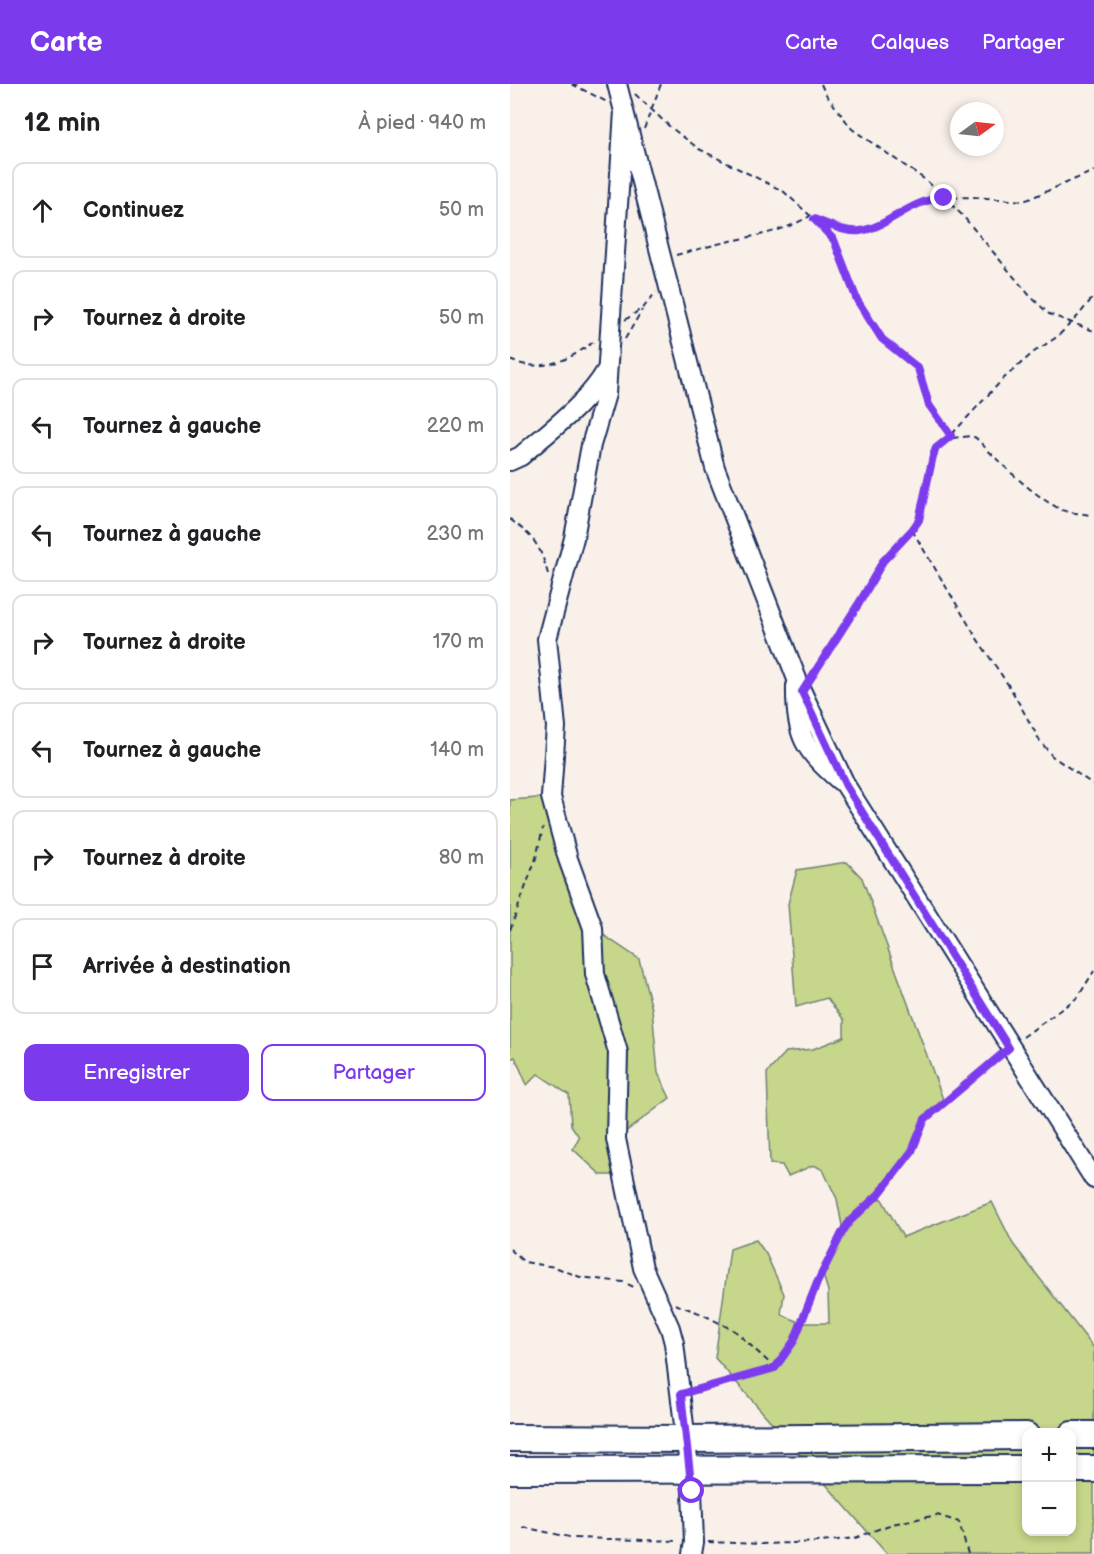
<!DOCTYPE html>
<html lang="fr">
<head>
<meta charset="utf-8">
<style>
	body { margin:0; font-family:"Balsamiq Sans",sans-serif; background:#f2f2f2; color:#202124 }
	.controls { position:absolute; right:18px; bottom:18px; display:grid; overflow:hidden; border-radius:12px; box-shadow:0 3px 9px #0003 }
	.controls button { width:54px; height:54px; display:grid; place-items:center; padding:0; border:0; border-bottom:2px solid #e0e0e0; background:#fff; color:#202124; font:30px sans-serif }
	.compass { position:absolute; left:440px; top:18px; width:54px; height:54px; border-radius:50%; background:#fff; box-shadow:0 3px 9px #0003; rotate:75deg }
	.stop { position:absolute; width:18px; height:18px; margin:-14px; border:4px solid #7c3aed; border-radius:50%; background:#fff }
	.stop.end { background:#7c3aed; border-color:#fff; box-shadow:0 2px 6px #0008 }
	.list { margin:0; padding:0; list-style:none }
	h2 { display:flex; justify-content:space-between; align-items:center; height:78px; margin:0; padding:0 24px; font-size:26px }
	h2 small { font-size:20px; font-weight:400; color:#757577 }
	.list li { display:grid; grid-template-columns:39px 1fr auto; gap:18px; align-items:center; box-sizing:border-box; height:96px; margin:0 12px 12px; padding:0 12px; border:2px solid #e0e0e0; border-radius:12px }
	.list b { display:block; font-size:22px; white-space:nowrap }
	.list em { font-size:20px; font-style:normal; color:#757577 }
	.actions { display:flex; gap:12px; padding:18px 24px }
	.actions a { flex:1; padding:14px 0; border:2px solid #7c3aed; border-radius:12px; text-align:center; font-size:21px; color:#7c3aed }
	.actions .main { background:#7c3aed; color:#fff }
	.icon { flex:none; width:33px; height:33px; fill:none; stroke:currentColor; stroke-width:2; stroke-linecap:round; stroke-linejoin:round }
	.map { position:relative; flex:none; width:584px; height:1470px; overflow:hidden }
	header { display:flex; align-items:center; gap:36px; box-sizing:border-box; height:84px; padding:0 30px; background:#7c3aed; color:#fff }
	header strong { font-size:28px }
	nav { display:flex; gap:33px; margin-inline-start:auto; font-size:21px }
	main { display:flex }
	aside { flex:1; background:#fff }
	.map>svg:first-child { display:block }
</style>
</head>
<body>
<header>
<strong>Carte</strong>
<nav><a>Carte</a><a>Calques</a><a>Partager</a></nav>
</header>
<main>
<aside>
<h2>12 min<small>À pied · 940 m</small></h2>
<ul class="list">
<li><svg class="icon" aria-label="ahead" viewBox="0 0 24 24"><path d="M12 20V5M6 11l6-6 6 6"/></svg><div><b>Continuez</b></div><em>50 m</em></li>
<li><svg class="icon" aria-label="right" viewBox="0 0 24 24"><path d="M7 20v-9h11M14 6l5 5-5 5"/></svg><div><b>Tournez à droite</b></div><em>50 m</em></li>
<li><svg class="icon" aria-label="left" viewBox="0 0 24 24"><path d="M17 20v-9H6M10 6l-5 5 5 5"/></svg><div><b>Tournez à gauche</b></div><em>220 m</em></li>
<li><svg class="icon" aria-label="left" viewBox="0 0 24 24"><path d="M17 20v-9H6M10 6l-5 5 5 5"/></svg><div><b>Tournez à gauche</b></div><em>230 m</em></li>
<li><svg class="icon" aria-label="right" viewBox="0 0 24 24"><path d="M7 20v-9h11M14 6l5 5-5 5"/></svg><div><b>Tournez à droite</b></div><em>170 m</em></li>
<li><svg class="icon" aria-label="left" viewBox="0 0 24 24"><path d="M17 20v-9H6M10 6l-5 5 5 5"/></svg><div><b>Tournez à gauche</b></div><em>140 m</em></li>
<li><svg class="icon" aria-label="right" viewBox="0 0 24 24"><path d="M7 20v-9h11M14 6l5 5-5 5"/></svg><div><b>Tournez à droite</b></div><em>80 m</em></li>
<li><svg class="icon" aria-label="arrive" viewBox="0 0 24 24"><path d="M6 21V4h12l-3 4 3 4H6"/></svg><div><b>Arrivée à destination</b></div></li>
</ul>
<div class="actions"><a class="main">Enregistrer</a><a>Partager</a></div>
</aside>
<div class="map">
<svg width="584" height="1470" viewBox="0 0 584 1470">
	<rect width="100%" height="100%" fill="#f9f1e9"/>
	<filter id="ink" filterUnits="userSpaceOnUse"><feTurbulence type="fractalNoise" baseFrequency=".0167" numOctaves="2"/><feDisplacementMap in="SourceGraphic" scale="12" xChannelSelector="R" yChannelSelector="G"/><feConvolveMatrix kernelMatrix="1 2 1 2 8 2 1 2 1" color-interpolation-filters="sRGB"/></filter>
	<g filter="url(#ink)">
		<path fill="#c6d68a" stroke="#708274" stroke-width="1.5" fill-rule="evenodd" d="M41,713L83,844L129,875L142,925L148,989L160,1014L106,1055L113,1091H91L63,1065L69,1053L61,1041L59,1011L28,990L17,1001L5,973L0,975V716Z
			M337,778L352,794L434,1018L415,1035L402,1067L369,1110L393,1153L482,1118L503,1160L584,1264V1470H377L205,1274L220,1165L246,1156L256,1170L274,1210L271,1230L291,1239H319L318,1207L312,1188L333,1147L327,1115L313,1086L304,1081L278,1092L272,1081L260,1080L257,989L276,968L303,965L334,953V936L317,914L286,923L278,820L287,786ZM516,1348H562V1448H516Z"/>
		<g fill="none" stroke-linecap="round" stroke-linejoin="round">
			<defs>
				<path id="minor" d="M107,0L205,384L292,608L336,702L584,1095
					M114,27L96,310L81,361L64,454L37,555L46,643L41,713L58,775L83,844L85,890L108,968L106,1055L133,1184L160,1244L164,1259L182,1407L184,1458L182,1470
					M0,377L11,372C40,346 76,321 96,287
					M286,602C285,651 294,666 330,697"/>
				<path id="highway" d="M562,1351H584
					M0,1354L176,1355L516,1352
					M562,1385H584
					M0,1386L516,1385"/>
			</defs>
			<use href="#minor" stroke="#1b2f5e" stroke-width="22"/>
			<use href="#highway" stroke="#1b2f5e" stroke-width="30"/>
			<path stroke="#1b2f5e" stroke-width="2" stroke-dasharray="6 4.5" stroke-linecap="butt" d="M62,0L97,18
				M311,0L315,9L342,45L417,97L453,132L520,212L539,230L584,247
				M125,10L159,42L189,65L273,107L304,135L333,146L350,147L375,137L405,120L430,114L463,113L514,117L584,87
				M134,45L151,0
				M306,137L324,156L347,216L372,256L408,284L419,321L442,354L462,352L466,354C488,377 520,409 548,424C556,429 570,429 580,431
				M166,171C182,167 199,162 216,158C248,151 270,149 300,132
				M115,236L134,223L146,208
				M115,255L132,226
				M0,276C30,289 59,277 83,258
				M0,435C25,455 29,459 38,490
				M402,446L466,553L501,605L530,657L542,672L584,701
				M303,591L351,516L373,477L402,446L409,436L426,364L443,349L493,295L524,268L547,253L568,232L584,212
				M0,846L26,774L33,744
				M513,953L568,913L584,887
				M0,1165L14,1178L45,1183L70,1193L113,1198L126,1204
				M165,1220L192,1230L225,1247L265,1284
				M186,1306L265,1284L284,1256L307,1199L333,1147L340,1137L369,1110L402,1067L415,1035L489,972
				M13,1443L64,1454L168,1457
				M198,1458L252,1460L311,1458L345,1454L382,1440L427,1431L449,1438L458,1470"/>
			<use href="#minor" stroke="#fff" stroke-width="18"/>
			<use href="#highway" stroke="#fff" stroke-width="26"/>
		</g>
	</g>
	<g fill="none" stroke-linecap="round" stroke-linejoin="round" filter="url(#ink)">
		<path stroke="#7c3aed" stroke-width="8" d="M182,1407L171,1310L265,1284L284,1257L307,1199L333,1147L340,1137L369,1110L402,1067L415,1035L499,964L336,702L292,608L351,516L373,477L402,446L409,436L423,372L426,364L441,352L419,321L408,284L372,255L347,216L324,156L304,135C318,140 335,149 350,147C379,143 400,115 434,114"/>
	</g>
</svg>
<div class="controls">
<button>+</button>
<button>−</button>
</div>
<svg class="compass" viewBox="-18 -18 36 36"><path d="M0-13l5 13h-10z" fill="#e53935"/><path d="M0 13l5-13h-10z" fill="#757577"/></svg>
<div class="stop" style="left:182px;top:1407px"></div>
<div class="stop end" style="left:434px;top:114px"></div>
</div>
</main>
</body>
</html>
